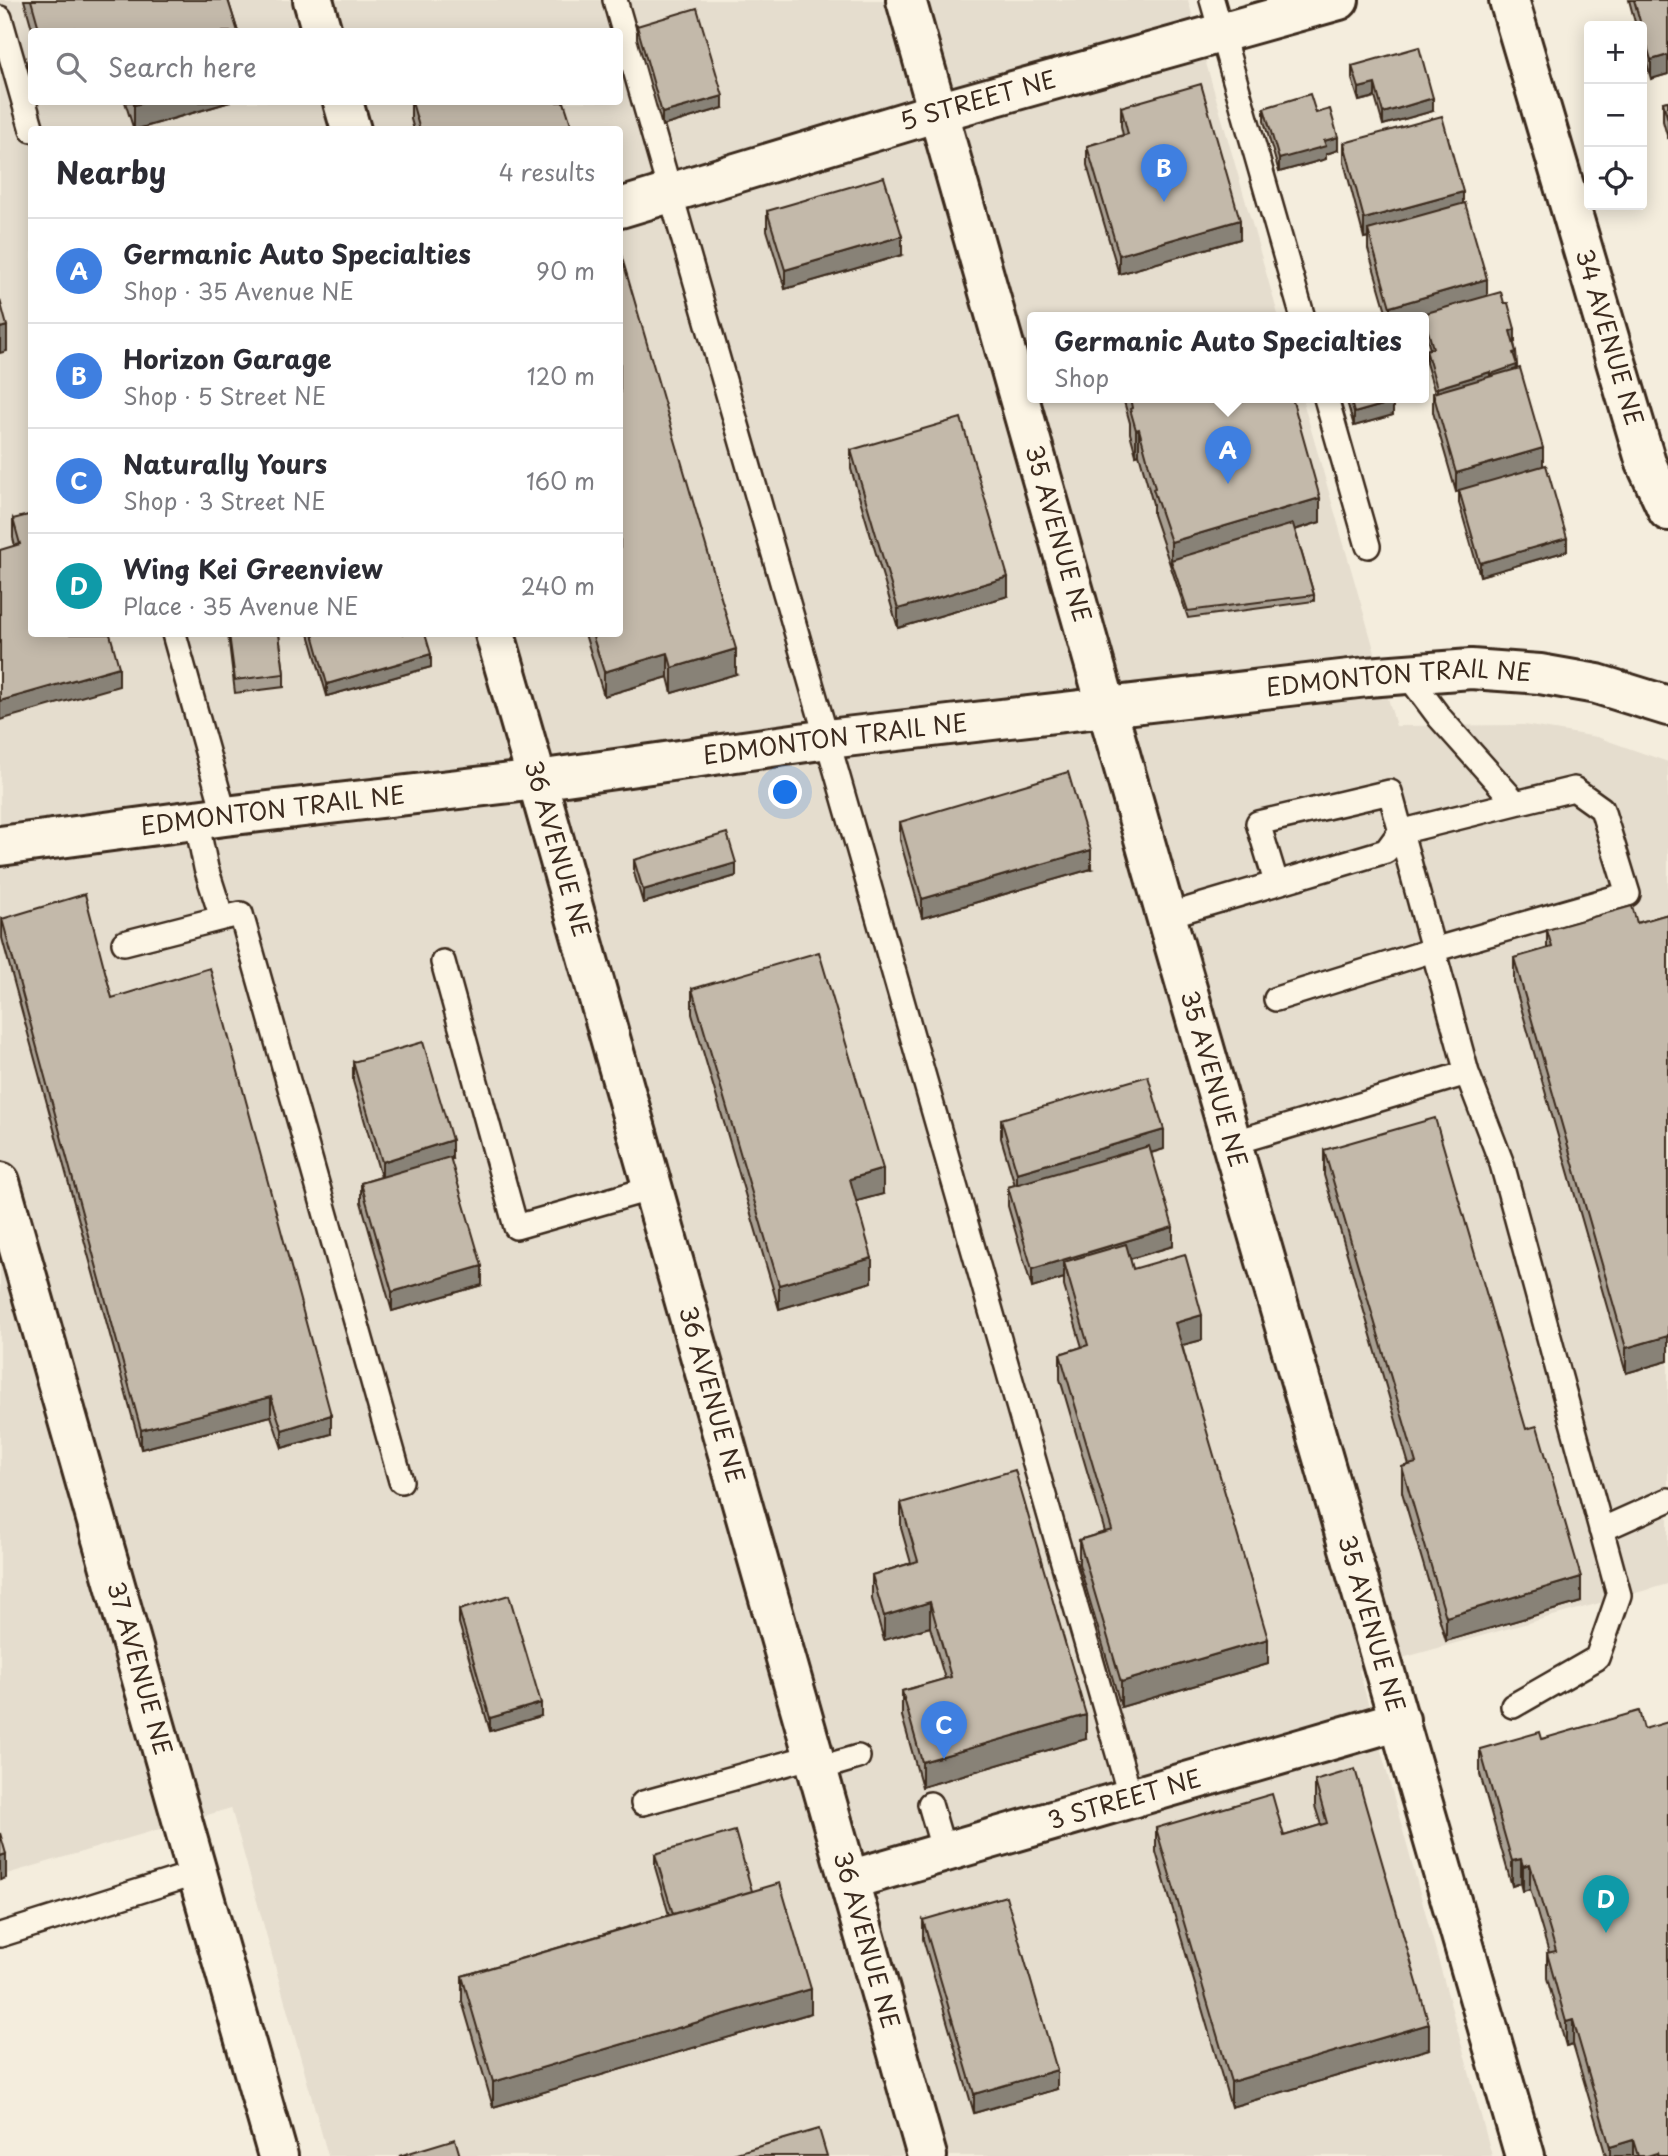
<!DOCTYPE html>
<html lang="en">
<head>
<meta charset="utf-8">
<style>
	body { margin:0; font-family:"Playpen Sans",sans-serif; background:#f7f7f7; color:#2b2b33 }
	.controls { position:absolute; right:21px; top:21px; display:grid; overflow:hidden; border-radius:7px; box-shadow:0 4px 18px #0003 }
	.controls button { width:63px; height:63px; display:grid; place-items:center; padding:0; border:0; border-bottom:2px solid #e1e1e2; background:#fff; color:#2b2b33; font:35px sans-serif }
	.you { position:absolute; left:786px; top:793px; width:24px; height:24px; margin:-18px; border:5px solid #fff; border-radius:50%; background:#1a73e8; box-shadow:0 0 0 10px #1a73e833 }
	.badge { display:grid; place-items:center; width:46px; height:46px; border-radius:50%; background:#1f6fb2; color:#fff; font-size:23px; font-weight:700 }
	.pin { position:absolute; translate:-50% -58px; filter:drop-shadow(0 2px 4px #0008) }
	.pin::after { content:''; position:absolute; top:37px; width:24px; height:21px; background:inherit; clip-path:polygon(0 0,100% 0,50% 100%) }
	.popup { position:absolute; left:1027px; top:312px; width:402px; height:91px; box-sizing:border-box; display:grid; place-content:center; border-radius:7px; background:#fff; filter:drop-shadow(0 2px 5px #0005); font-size:23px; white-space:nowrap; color:#7c7c81 }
	.popup b { font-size:26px; color:#2b2b33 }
	.popup::after { content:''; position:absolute; left:50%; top:100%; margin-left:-14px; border:14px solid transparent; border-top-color:#fff }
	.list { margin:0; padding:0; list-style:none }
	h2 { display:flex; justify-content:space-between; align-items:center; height:91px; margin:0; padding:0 28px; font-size:30px }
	h2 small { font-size:23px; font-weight:400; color:#7c7c81 }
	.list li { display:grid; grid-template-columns:46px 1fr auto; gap:21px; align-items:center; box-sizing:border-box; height:105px; padding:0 28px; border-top:2px solid #e1e1e2 }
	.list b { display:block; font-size:26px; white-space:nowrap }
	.list p { margin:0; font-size:23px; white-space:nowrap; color:#7c7c81 }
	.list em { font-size:23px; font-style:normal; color:#7c7c81 }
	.icon { flex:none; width:38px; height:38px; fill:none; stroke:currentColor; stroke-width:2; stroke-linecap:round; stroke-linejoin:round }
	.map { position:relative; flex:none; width:1668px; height:2156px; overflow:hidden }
	.search { position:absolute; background:#fff; box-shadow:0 4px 18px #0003; left:28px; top:28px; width:595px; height:77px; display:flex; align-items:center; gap:18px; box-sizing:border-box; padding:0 24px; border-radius:7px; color:#7c7c81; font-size:26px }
	.panel { position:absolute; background:#fff; box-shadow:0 4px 18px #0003; left:28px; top:126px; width:595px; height:511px; border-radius:7px }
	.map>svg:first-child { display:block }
</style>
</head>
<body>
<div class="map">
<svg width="1668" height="2156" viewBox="0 0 1668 2156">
	<rect width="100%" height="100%" fill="#f4eddd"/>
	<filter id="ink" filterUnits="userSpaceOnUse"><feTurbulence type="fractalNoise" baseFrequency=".0143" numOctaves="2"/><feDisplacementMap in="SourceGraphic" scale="14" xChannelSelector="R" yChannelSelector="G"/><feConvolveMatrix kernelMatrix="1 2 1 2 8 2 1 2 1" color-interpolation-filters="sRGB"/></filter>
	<g filter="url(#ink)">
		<path fill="#e5ddce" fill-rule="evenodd" d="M0,0H1188L1279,318H1032V398H1302L1396,726L1524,725L1597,737L1668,762V1584L1359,1670L1492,2156H328L231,1808L0,1876ZM32,32H620V102H32ZM32,130H620V634H32Z"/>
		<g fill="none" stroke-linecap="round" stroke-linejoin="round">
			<defs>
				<path id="lane" d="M615,0L1131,1799
					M1212,0L1303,318
					M0,18L32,130
					M1326,398L1368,546
					M174,634L225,816
					M196,819L206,868L222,918L241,914L401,1481
					M1166,916L1386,851L1400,832L1516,803L1440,718L1407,674
					M124,943L222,918
					M443,962L516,1227L653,1188
					M1276,999L1433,950L1628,894L1602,809L1574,789L1516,803
					M1467,1073L1502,1164L1619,1595L1597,1658L1513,1706
					M1232,1143L1467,1073L1390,792L1258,823L1276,882
					M1601,1530L1668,1500
					M817,1769L858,1757
					M643,1803L814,1756
					M930,1804L944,1852
					M0,1935L197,1873"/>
				<g id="street">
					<path id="s1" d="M906,0L1166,916L1525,2156"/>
					<path id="s2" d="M1509,0L1646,463L1668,511"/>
					<path id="s3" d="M620,208L938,112L1339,0"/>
					<path id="s4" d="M537,780L927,2156"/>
					<path id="s5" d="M0,1182L278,2156"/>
					<path id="s6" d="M849,1880L1400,1720"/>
				</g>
				<g id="secondary">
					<path d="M313,0L322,32"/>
					<path d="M343,102L351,130"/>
					<path d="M495,634L537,780"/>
					<path id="s7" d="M0,846L225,816L537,780L828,739L1367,677L1471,669L1540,674L1597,684L1668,706"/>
				</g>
			</defs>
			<use href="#lane" stroke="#3b2a1e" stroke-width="28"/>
			<use href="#street" stroke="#3b2a1e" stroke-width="44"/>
			<use href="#secondary" stroke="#3b2a1e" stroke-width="44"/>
			<use href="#lane" stroke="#fcf5e5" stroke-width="23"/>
			<use href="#street" stroke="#fcf5e5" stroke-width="38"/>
			<use href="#secondary" stroke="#fcf5e5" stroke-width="38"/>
		</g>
		<path fill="#a89f92" stroke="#3b2a1e" stroke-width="2" d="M24,0H228L238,32H33Z
			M1629,0H1668V74L1651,79L1642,46V26H1636Z
			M637,26L723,108L662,126L637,38Z
			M1352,66L1433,111L1383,125L1375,97L1359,101L1352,79Z
			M1668,101V139L1663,121V102Z
			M125,102H230L135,130H134Z
			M411,102L573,130H414L411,119Z
			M1121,107L1240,239L1119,274L1087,165V146L1123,135L1121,126Z
			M1264,108L1316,113L1338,150L1326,154V159L1279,172L1264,121Z
			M1344,143L1463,203L1487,296L1515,342L1514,343L1516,352L1517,369L1567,551L1480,576L1459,503V491L1456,492L1433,412V393H1435L1426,363V350L1430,349L1424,329V318L1423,316L1418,318H1388L1368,249V237L1364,238L1344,162Z
			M767,211L902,255L785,289L767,230Z
			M1123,398H1292L1320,522L1295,530L1314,595V601L1188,618L1153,514V504L1139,454L1136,455L1130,433V423Z
			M1346,398H1392L1393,415L1354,426Z
			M851,450L1008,596L898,628L851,469Z
			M13,519L119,686L15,546L13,538Z
			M228,634H279L284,674V687L235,693Z
			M309,634H425L431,667L327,696Z
			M585,634H620L736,674L672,693L668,677L604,696Z
			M900,822L1091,869L922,918L900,840Z
			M634,860L736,876L643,903L634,873Z
			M1668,914V1361L1626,1373L1514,983V958L1547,949V930L1637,923Z
			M2,919L112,998L331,1434L282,1448L271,1416L141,1449L2,938Z
			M692,989L883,1194L856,1201L872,1282L779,1309L692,1014Z
			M353,1062L452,1159L450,1160L482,1285L392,1311L361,1202V1183L381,1177L353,1081Z
			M1001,1119L1164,1149L1151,1153L1173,1246L1130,1259L1133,1269L1202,1340L1182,1345L1268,1664L1121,1707L1079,1564V1540L1105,1532L1060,1379V1354L1082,1347L1064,1286V1278L1032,1288L1008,1206V1187L1015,1185L1001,1138Z
			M1324,1150L1526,1429L1581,1602L1446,1641L1402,1492V1467L1409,1465L1324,1175Z
			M901,1503L1086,1739L922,1787L902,1716V1691L945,1679L930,1627L884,1640L872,1599V1575L911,1563L901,1528Z
			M459,1610L541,1716L490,1731L459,1623Z
			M1480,1749L1668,2156H1606L1573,2044L1566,2046L1547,1978V1953H1549L1530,1889L1523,1891L1521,1883L1512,1886L1480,1774Z
			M1315,1781L1429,2049L1231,2107L1156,1852V1828L1284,1836L1321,1825L1315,1806Z
			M655,1854L752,1891L811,2013L493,2107L462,2001V1976L669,1915L655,1867Z
			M923,1920L1057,2089L974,2113L923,1939Z"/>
		<path fill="#888277" stroke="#3b2a1e" stroke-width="2" d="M1668,55V74L1651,79V60Z
			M1375,84V97L1359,101V88Z
			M723,96V108L662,126V113Z
			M1433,98V111L1383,125V113Z
			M146,102H230L134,130V105Z
			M1338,137V150L1326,154V159L1279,172V159L1324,141Z
			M1463,192V211L1368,230V237L1364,238V219Z
			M1240,220V239L1119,274V255Z
			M902,236V255L785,289V270Z
			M1487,279V298L1418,318H1390V307Z
			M7,326V351L0,353V328Z
			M1515,329V342L1510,344V331Z
			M1516,352L1517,378L1491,387V374L1513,353Z
			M1490,372V385L1437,400V388Z
			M1393,402V415L1354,426V413Z
			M1139,429V454L1136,455V430Z
			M1543,448V467L1456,492V473Z
			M1320,498V522L1173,566L1171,560V567V542Z
			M1567,538V551L1480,576V563Z
			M1008,577V596L898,628V609Z
			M736,649V674L672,693V668Z
			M668,653V677L604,696V672Z
			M431,654V667L327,696V684Z
			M119,667V686L0,720V701Z
			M1091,850V869L922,918V899Z
			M736,863V876L643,903V890Z
			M1164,1130V1149L1017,1192V1173Z
			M452,1140V1159L382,1181V1162Z
			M883,1169V1194L850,1203V1179Z
			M1173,1227V1246L1068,1277L1064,1262V1278L1032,1288V1269Z
			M872,1258V1282L779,1309V1285Z
			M482,1266V1285L392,1311V1292Z
			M1202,1315V1340L1175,1347V1323Z
			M1668,1336V1361L1626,1373V1348Z
			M271,1397V1416L141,1449V1430Z
			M331,1415V1434L282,1448V1430Z
			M1581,1577V1602L1446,1641V1617Z
			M930,1602V1627L884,1640V1616Z
			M1268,1639V1664L1121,1707V1682Z
			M541,1703V1716L490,1731V1718Z
			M1086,1715V1739L922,1787V1762Z
			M6,1854V1878L0,1880V1856Z
			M1521,1859V1883L1512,1886V1861Z
			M1530,1864V1889L1523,1891V1866Z
			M811,1989V2013L493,2107V2082Z
			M1573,2020V2044L1566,2046V2022Z
			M1429,2024V2049L1231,2107V2082Z
			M1057,2070V2089L974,2113V2094Z
			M1633,2140V2156H1610V2147Z"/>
		<path fill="#c3b9aa" stroke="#3b2a1e" stroke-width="2" d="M31,0H228L238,32H75L74,28L63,32H40Z
			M1634,0H1668V55L1651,60Z
			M697,8L723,96L662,113L637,26Z
			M1419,47L1433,98L1383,113L1375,84L1359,88L1352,66Z
			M1201,84L1240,220L1119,255L1087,146L1128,134L1121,107Z
			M1310,94L1316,113L1330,109L1338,137L1324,141L1326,146L1279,159L1264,108Z
			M1668,101V120L1663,102Z
			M133,102H146L134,105Z
			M412,102H564L573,130H420Z
			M1442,116L1463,192L1364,219L1344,143Z
			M884,177L902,236L785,270L767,211Z
			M1465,203L1487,279L1390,307L1368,230Z
			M620,251L736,649L672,668L668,653L604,672L592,634H620Z
			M1501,292L1504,303H1508L1515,329L1510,331L1516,352L1513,353L1517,365L1491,374L1490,372L1437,388L1426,350L1433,348L1423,314Z
			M0,300L7,326L0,328Z
			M1520,368L1543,448L1456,473L1433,393Z
			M1130,398H1292L1320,498L1171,542L1153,489L1155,488L1139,429L1136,430L1130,409L1132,408Z
			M1350,398H1392L1393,402L1354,413Z
			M961,418L1008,577L898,609L851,450Z
			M1546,465L1567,538L1480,563L1459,490Z
			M32,514V634H110L119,667L0,701V550L20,544L13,519Z
			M1293,524L1314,595L1188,611L1171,560Z
			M229,634H279L284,674L235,680Z
			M313,634H425L431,654L327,684Z
			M1068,772L1091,850L922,899L900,822Z
			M727,833L736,863L643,890L634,860Z
			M85,894L112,998L210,968L331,1415L282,1430L271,1397L141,1430L2,919Z
			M1632,906L1637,923L1668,914V1336L1626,1348L1514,958L1552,947L1547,930Z
			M819,952L883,1169L850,1179L872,1258L779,1285L692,989Z
			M423,1042L452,1140L382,1162L353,1062Z
			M1148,1076L1164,1130L1017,1173L1001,1119Z
			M1435,1118L1526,1429L1537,1426L1581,1577L1446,1617L1402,1467L1416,1463L1324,1150Z
			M1149,1146L1173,1227L1032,1269L1008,1187Z
			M450,1157L482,1266L392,1292L361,1183Z
			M1126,1244L1133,1269L1185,1254L1202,1315L1175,1323L1268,1639L1121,1682L1079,1540L1112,1530L1060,1354L1088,1345L1064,1262Z
			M1015,1470L1086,1715L922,1762L902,1691L951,1677L930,1602L884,1616L872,1575L918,1561L901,1503Z
			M509,1595L541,1703L490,1718L459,1610Z
			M1639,1711L1644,1729L1668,1722V2156H1658L1657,2153L1647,2156H1638L1633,2140L1610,2147L1573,2020L1566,2022L1547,1953L1556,1951L1530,1864L1523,1866L1521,1859L1512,1861L1480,1749L1540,1732L1542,1739Z
			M1355,1769L1429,2024L1231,2082L1156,1828L1272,1794L1284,1836L1327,1823L1315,1781Z
			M735,1831L752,1891L673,1914L655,1854Z
			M0,1833L6,1854L0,1856Z
			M780,1883L811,1989L493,2082L462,1976Z
			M1006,1896L1057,2070L974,2094L923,1920Z
			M819,2129L827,2156H726Z
			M455,2139L460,2156H399Z"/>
	</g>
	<g text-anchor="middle" stroke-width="6" stroke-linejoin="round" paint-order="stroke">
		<g font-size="24" fill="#3b2a1e" stroke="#fcf5e5">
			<text dy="8" stroke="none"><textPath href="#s3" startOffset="374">5 STREET NE</textPath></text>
			<text dy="8" stroke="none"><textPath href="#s2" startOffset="352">34 AVENUE NE</textPath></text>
			<text dy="8" stroke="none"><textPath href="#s1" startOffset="555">35 AVENUE NE</textPath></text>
			<text dy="8" stroke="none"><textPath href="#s7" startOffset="1409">EDMONTON TRAIL NE</textPath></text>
			<text dy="8" stroke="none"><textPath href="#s7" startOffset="842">EDMONTON TRAIL NE</textPath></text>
			<text dy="8" stroke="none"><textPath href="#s7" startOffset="275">EDMONTON TRAIL NE</textPath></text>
			<text transform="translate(557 849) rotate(74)" y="8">36 AVENUE NE</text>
			<text dy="8" stroke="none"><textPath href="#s1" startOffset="1122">35 AVENUE NE</textPath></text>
			<text dy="8" stroke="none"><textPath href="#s4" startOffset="639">36 AVENUE NE</textPath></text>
			<text dy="8" stroke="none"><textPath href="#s1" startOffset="1689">35 AVENUE NE</textPath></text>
			<text dy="8" stroke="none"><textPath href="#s5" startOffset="506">37 AVENUE NE</textPath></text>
			<text dy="8" stroke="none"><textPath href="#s6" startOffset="287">3 STREET NE</textPath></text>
			<text dy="8" stroke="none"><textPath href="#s4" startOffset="1206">36 AVENUE NE</textPath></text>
		</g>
	</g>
</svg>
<div class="controls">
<button>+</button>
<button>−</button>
<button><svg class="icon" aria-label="locate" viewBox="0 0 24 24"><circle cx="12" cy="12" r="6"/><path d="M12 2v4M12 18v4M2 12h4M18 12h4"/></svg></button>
</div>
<div class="you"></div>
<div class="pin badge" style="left:1228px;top:484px;background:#3f7fe0">A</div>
<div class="popup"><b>Germanic Auto Specialties</b>Shop</div>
<div class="pin badge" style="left:1164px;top:202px;background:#3f7fe0">B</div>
<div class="pin badge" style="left:944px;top:1759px;background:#3f7fe0">C</div>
<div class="pin badge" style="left:1606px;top:1933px;background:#0f9aa8">D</div>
<div class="search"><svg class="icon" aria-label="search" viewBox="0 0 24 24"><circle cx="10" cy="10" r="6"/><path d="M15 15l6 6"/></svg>Search here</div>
<section class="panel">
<h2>Nearby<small>4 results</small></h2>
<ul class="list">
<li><span class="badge" style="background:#3f7fe0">A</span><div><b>Germanic Auto Specialties</b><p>Shop · 35 Avenue NE</p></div><em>90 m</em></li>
<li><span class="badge" style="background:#3f7fe0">B</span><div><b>Horizon Garage</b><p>Shop · 5 Street NE</p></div><em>120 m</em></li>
<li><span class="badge" style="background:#3f7fe0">C</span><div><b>Naturally Yours</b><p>Shop · 3 Street NE</p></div><em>160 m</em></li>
<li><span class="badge" style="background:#0f9aa8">D</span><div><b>Wing Kei Greenview</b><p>Place · 35 Avenue NE</p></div><em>240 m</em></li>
</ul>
</section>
</div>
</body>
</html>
